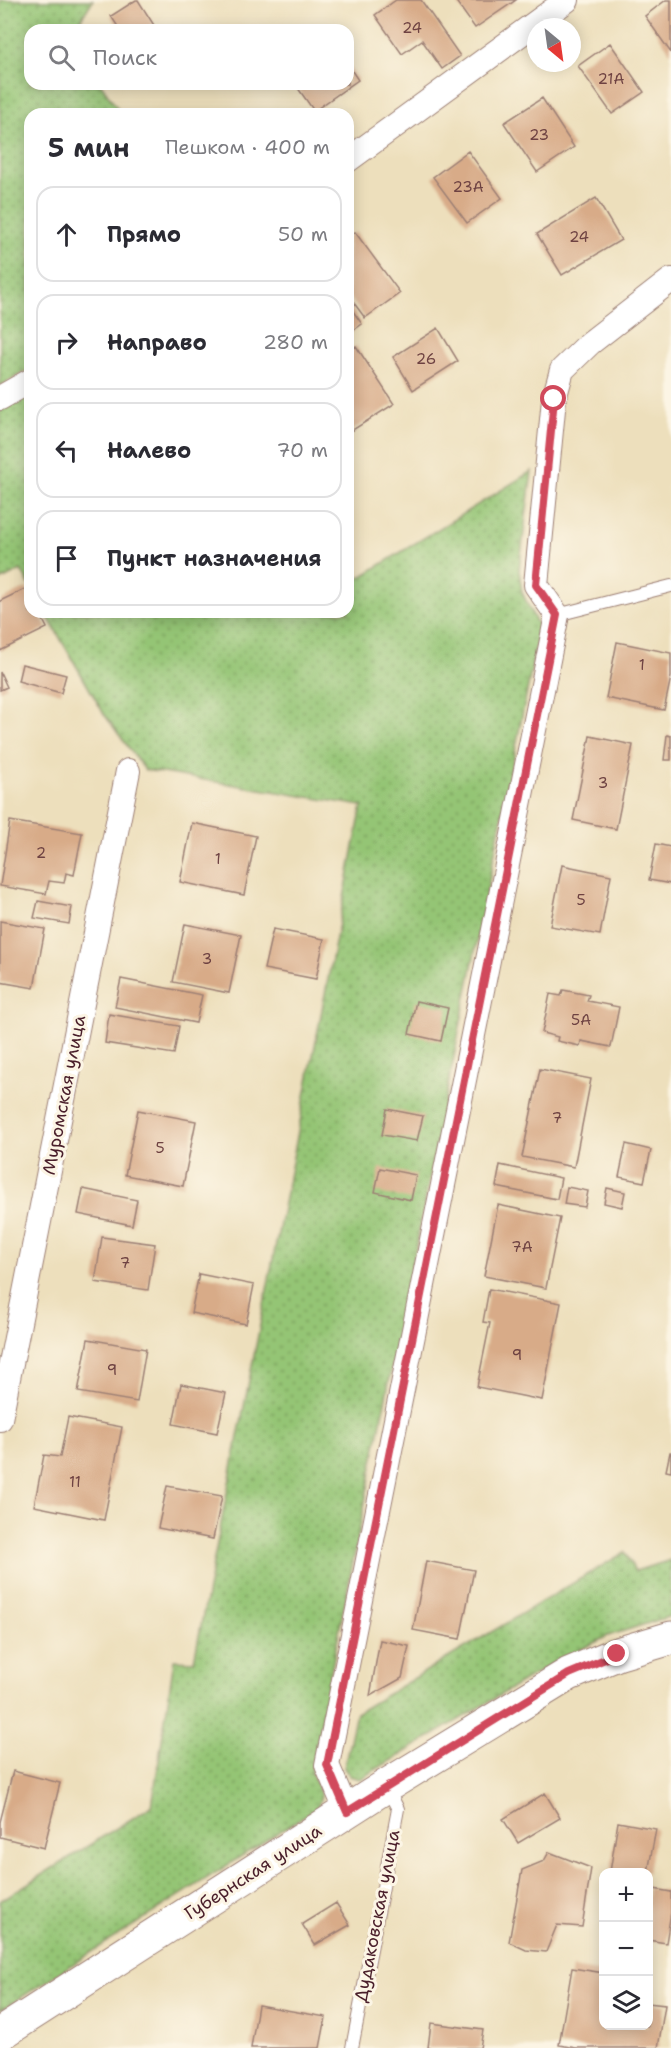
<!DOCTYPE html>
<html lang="ru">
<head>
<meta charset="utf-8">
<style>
	body { margin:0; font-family:"Shantell Sans",sans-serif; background:#f7f7f7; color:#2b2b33 }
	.controls { position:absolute; right:18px; bottom:18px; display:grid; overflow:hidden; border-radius:12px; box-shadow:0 3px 15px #0003 }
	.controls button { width:54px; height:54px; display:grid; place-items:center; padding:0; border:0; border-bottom:2px solid #e1e1e2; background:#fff; color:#2b2b33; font:30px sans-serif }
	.compass { position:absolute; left:527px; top:18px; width:54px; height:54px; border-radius:50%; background:#fff; box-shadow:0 3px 15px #0003; rotate:151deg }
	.stop { position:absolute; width:18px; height:18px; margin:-14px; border:4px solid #d1495b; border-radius:50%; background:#fff }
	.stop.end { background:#d1495b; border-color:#fff; box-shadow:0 2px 6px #0008 }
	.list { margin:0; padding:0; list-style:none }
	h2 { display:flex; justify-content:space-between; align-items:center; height:78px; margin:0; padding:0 24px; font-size:26px }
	h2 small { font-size:20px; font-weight:400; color:#7c7c81 }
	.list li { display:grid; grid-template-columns:39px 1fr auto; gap:18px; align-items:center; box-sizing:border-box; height:96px; margin:0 12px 12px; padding:0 12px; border:2px solid #e1e1e2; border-radius:18px }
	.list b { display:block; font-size:22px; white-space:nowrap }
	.list em { font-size:20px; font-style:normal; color:#7c7c81 }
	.icon { flex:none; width:33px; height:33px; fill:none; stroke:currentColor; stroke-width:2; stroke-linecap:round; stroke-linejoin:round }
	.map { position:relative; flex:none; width:671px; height:2048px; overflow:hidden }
	.search { position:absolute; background:#fff; box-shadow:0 3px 15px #0003; left:24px; top:24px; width:330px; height:66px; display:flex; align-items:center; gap:15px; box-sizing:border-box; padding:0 21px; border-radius:18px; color:#7c7c81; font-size:22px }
	.panel { position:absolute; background:#fff; box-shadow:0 3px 15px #0003; left:24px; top:108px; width:330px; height:510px; border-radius:18px }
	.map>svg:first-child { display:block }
</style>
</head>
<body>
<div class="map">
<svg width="671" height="2048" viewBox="0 0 671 2048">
	<defs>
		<pattern id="grass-dots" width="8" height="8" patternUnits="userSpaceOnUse" patternTransform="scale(1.5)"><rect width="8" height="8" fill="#94c574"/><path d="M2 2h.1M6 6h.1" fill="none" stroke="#7b9f5f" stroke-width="1.8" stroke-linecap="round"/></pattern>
	</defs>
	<rect width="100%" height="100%" fill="#fcf5e5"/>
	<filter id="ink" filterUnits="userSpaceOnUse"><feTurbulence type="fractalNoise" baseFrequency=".0167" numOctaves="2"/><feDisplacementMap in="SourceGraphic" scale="12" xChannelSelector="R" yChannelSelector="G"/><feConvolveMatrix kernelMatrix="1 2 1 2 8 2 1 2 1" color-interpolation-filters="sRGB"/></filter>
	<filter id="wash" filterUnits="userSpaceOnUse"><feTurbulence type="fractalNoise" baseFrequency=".008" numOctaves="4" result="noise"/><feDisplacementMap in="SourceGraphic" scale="24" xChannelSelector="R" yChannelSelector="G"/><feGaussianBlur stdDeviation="1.35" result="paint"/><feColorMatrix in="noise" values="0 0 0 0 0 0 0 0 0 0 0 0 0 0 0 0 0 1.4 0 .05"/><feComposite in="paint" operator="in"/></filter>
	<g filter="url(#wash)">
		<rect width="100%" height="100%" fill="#eddfbc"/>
		<path fill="url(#grass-dots)" stroke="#6f7250" stroke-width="1.5" d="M0,0H93L74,30H30V84H101L121,114H30V369L0,386Z
			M30,394V586L21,570L0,581V411Z
			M532,471L519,570L522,592L538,626L536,646L311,1772L321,1795L318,1807L0,2011V1901L152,1806L174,1660L194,1661L362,806L145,770L104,714L45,612H348V568L356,580Z
			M625,1552L635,1571L671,1560V1616L608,1636L559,1660L360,1779L350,1776L344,1768L356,1713Z"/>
		<g id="blocks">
			<path fill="#d8ab88" d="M136,0H138L157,30H120L111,16Z
				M396,0H421L460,56L442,69L422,40L402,54L375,15Z
				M455,0H516L475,28Z
				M666,0H671V53L645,16Z
				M610,43L644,92L612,114L578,66Z
				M348,65L358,80L314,111L295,84H348Z
				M542,98L574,147L537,172L504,123Z
				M468,151L502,198L467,223L433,177Z
				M596,198L621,240L562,275L537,234Z
				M355,232L400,293L365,318L348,295V237Z
				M348,304L362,324L348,334Z
				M438,328L458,361L413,390L393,357Z
				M356,346L394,404L348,433V351Z
				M27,588L30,612H39L47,628L0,651V601Z
				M617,642L671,653V677L664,710L606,698Z
				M22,664L66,675L61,693L18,681Z
				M0,672L7,687L0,690Z
				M667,735L671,736V760H664Z
				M590,736L633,745L616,829L573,820Z
				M10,821L82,833L74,875L66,873L64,883L49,881L46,894L0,886Z
				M192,823L256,836L244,895L180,882Z
				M656,844L671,847V884L649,880Z
				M562,865L611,875L600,935L550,926Z
				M38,901L72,907L69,924L34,918Z
				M0,921L45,929L34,988L0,982Z
				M185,924L241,935L229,993L173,982Z
				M273,929L324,939L316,979L264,969Z
				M121,979L202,995L196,1023L115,1007Z
				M563,990L589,995L587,1001L619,1007L611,1047L581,1041L580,1046L557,1041L558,1037L542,1033L550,994L561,996Z
				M416,1001L448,1008L441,1041L409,1034Z
				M109,1014L179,1026L174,1054L105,1043Z
				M540,1069L591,1079L574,1167L522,1157Z
				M387,1109L423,1116L417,1141L382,1135Z
				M138,1110L196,1121L183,1186L125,1175Z
				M626,1144L651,1150L644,1182L619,1177Z
				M500,1165L561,1178L557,1199L496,1187Z
				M380,1168L416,1175L411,1200L375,1192Z
				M567,1187L588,1191L585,1207L564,1204Z
				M607,1188L625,1192L622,1207L604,1203Z
				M83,1189L137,1200L132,1225L78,1214Z
				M498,1205L560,1218L546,1288L484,1276Z
				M102,1237L155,1244L148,1290L95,1282Z
				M199,1274L254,1285L246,1324L191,1313Z
				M489,1289L561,1303L542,1400L477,1387L490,1323L483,1322Z
				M88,1339L146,1349L137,1402L78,1392Z
				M181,1384L226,1393L217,1433L173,1424Z
				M68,1417L122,1427L104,1520L34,1506L44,1455L60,1457Z
				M670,1452H671V1472L666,1471Z
				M167,1486L222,1496L213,1539L158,1528Z
				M426,1561L474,1570L460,1639L413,1630Z
				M380,1640L409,1646L402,1678L370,1696Z
				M13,1771L60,1783L44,1848L0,1837V1822Z
				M545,1793L560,1818L518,1843L503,1819Z
				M618,1822L656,1829L648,1872H610Z
				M549,1852L591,1868L582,1927L557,1925L546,1952L526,1950L509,1942L522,1870L544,1861Z
				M648,1888L671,1892V1912L666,1943L648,1940Z
				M336,1903L350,1925L315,1945L302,1924Z
				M602,1916H604V1933L600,1932Z
				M572,1968L604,1973V2026H648V2003L665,2005L658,2048H576L559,2045Z
				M258,2005L326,2017L320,2048H251Z
				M431,2023L483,2030L480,2048H428Z"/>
		</g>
	</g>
	<g filter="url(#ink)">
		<use href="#blocks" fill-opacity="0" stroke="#9c7f74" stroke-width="1.5"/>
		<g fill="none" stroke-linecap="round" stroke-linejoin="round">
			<defs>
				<path id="lane" d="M557,615L671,586
					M352,2048L398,1809L387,1788"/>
				<path id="street" d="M348,160L567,0
					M0,398L30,381
					M0,1419L128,771
					M347,1812L327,1765L557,615L536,585L554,399L562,370L590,343L671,280"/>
				<path id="secondary" d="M0,2034L386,1786L569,1674L617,1654L671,1638"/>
			</defs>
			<use href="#lane" stroke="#9c7f74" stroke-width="14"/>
			<use href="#street" stroke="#9c7f74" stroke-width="26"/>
			<use href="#secondary" stroke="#9c7f74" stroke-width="35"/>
			<use href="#lane" stroke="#fff" stroke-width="12"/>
			<use href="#street" stroke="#fff" stroke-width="24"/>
			<use href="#secondary" stroke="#fff" stroke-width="33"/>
		</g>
	</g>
	<g fill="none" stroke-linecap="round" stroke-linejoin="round" filter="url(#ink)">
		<path stroke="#d1495b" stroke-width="8" d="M554,399L536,585L557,615L327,1765L347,1812L569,1674L617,1654"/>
	</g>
	<g text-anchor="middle" stroke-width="6" stroke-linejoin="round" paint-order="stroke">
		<g font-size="15" fill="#6e4242">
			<text x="412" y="33">24</text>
			<text x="611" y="84">21А</text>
			<text x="539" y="140">23</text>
			<text x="468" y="192">23А</text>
			<text x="579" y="242">24</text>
			<text x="426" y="364">26</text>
			<text x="642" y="670">1</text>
			<text x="603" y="788">3</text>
			<text x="41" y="858">2</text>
			<text x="218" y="864">1</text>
			<text x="581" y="905">5</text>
			<text x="207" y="964">3</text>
			<text x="581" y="1025">5А</text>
			<text x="557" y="1123">7</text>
			<text x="160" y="1153">5</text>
			<text x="522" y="1252">7А</text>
			<text x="125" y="1268">7</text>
			<text x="517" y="1360">9</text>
			<text x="112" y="1375">9</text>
			<text x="75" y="1487">11</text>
		</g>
		<g font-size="18" fill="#4a1f2b" stroke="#fcf5e5">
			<text transform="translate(64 1095) rotate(-79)" y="6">Муромская улица</text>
			<text transform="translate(253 1872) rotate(-33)" y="6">Губернская улица</text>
			<text transform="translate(377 1916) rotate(-79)" y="6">Дудаковская улица</text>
		</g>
	</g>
</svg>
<div class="controls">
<button>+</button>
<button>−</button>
<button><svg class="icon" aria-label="layers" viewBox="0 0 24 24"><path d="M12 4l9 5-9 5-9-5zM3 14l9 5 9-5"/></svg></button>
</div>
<svg class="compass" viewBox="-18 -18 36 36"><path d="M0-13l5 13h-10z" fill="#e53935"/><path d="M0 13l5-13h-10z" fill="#7c7c81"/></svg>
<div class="stop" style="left:554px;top:399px"></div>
<div class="stop end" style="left:617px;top:1654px"></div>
<div class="search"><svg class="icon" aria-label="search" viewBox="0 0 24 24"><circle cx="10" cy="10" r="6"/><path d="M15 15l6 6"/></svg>Поиск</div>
<section class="panel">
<h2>5 мин<small>Пешком · 400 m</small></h2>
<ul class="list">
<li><svg class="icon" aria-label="ahead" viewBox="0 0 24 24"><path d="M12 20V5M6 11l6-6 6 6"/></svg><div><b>Прямо</b></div><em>50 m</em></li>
<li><svg class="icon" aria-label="right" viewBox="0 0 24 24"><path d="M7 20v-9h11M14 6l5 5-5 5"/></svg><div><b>Направо</b></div><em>280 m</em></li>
<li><svg class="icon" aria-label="left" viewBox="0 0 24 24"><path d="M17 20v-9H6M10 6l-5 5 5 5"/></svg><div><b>Налево</b></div><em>70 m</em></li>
<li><svg class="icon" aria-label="arrive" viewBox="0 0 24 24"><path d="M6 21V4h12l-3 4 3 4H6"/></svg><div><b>Пункт назначения</b></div></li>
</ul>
</section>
</div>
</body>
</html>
